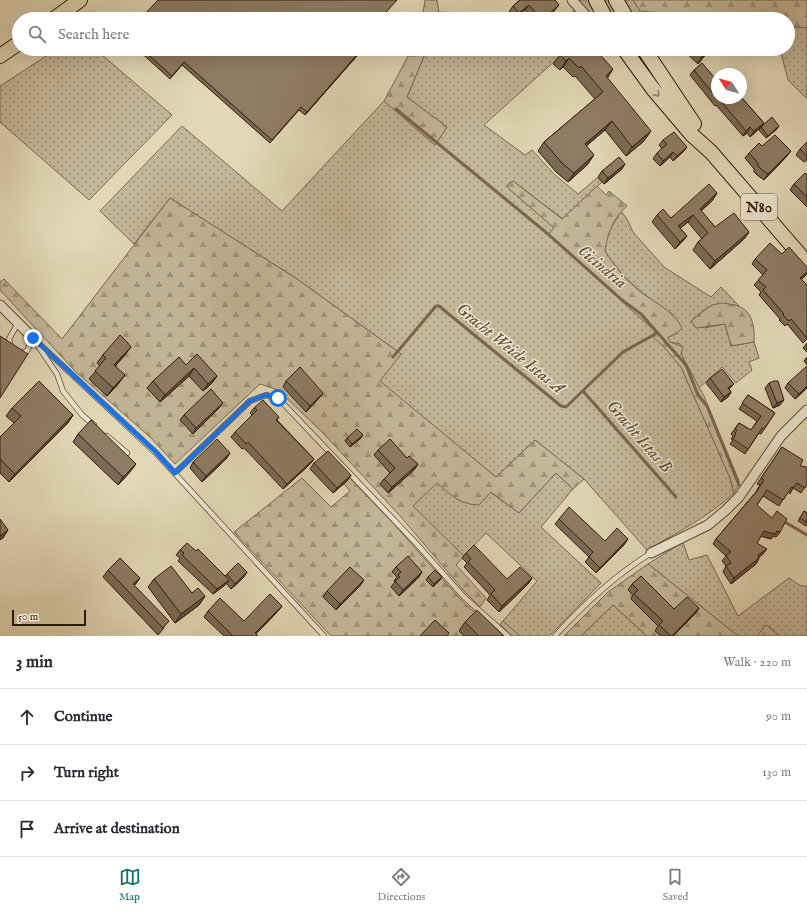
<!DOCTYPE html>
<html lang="en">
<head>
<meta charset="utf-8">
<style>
	body { margin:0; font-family:"IM FELL English",serif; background:#f7f7f7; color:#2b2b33 }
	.compass { position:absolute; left:711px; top:68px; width:36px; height:36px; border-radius:50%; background:#fff; box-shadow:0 4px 16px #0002; rotate:306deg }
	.scale { position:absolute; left:12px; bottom:10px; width:74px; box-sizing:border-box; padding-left:4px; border:2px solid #33190c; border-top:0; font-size:11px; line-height:14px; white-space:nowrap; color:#33190c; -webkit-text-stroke:3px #ece6d0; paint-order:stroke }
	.stop { position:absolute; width:12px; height:12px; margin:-9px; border:3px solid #1a73e8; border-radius:50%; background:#fff }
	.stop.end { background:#1a73e8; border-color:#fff; box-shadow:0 1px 4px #0008 }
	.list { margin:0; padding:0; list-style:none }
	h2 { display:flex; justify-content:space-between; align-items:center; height:52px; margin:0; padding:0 16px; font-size:17px }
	h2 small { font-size:13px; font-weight:400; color:#7c7c81 }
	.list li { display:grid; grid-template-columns:26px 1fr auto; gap:12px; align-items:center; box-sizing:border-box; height:56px; padding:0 16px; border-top:1px solid #e1e1e2 }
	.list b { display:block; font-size:15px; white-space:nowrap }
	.list em { font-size:13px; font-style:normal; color:#7c7c81 }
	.icon { flex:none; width:22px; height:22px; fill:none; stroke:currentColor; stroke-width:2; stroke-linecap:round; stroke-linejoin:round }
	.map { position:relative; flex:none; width:807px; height:636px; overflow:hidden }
	.search { position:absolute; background:#fff; box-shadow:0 4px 16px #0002; left:12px; right:12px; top:12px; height:44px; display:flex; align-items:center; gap:10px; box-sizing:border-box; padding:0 14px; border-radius:22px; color:#7c7c81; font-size:15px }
	.sheet { height:220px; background:#fff }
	nav { display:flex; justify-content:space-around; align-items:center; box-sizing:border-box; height:56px; border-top:1px solid #e1e1e2; background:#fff; font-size:11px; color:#7c7c81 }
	nav a { display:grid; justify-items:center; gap:2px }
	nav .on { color:#0f766e }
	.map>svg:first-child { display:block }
</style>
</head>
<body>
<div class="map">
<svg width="807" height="636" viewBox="0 0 807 636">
	<defs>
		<pattern id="grass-dots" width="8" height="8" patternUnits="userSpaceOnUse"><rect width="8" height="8" fill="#c4b899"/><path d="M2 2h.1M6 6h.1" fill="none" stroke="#a0957b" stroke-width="1.8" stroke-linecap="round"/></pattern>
		<pattern id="forest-firs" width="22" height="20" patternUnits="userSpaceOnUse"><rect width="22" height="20" fill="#c4b899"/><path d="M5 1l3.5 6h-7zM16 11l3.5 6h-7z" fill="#a0957b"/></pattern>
	</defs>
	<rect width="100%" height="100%" fill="#e2d8b6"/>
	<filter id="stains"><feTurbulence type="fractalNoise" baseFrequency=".005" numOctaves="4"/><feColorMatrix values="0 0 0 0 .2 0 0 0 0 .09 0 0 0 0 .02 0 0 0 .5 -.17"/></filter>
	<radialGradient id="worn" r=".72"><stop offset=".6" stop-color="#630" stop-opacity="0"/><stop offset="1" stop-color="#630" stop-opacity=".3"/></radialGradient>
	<path fill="url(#grass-dots)" stroke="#7c6852" d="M576,0H591L601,19H593Z
		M598,0H613L623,19H609Z
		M623,0H633L640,11L631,16Z
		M576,9L586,19H564Z
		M439,12L482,15L486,19H438Z
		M788,26L807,28V99L788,80L780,49H788Z
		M57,49H95L172,115L89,200L0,122V86Z
		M427,49H568L484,125L525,155L532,150L555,175L578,194L597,178L602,182L563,219L513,181L507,187L554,228L549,235L655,331L652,336L663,346L681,367L730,478L734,493C708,517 678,532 647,550L584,479L535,440L496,477L379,381L401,354L297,279L170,198L134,244L100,211L182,126L282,211L384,101L435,145L447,127L407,97Z
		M621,211L627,219L633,232L664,267L711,297L721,287L739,306C713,302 711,303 691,321L704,328L725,324L731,346L754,342L759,358L749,362L752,370L736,383L722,367L699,388L681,354L680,344L670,342L668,337L676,334L672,314C643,294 624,281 605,251L607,235Z
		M556,473L573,489L541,527L601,583L549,636H520L503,621L537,581L486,533L464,556L412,506L437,482L458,500L479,505L490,492L519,513Z
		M683,542L689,560L707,555L738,616L789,578L801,586H807V636H780L766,625L757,636H738L648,564Z
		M613,605L647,636H581Z"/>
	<path fill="url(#forest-firs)" stroke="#7c6852" d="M425,0H437L439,12L438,19H422Z
		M633,0H807V28L788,26V19H721L640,11Z
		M412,49H427L407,97L447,127L435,145L384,101Z
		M513,181L562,219L597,186L606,195L609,191L627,206C614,217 607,234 605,251C613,264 623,277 635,287C649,301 674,309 682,328L676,334L668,337L670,342L683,347L681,354L704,396L739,481L738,486L734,493L730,478L681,367L663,346L652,336L655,331L548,235L554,228L507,187L508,184Z
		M170,198L297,279L401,354L380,381L496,477L535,440L584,479L573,489L556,473L519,513L491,492L479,505C460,505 450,494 437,483L413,506L464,556L456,565L486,598L480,607L465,592L400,516L323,433L278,390L260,384L175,464L150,437L75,371L0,290V282L4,279L62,339Z
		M722,303C727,304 733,304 738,306C753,311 755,329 754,342L731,346L725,324L696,328L691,321L712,305Z
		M343,471L393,523L462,601L501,636H331L234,532L302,478L331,507L350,491L338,476Z
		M648,564L738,636H647L613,605L581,636H564L608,592Z
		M503,621L520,636H512L500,624Z
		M766,625L780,636H757Z"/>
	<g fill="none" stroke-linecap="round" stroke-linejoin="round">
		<path stroke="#78654f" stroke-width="3" d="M396,109L548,234L622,300L641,314L686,365L698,395L707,406L739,485
			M393,357L436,306H439L561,406L566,407L623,352L657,333
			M583,391L676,497
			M783,521L807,535"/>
		<defs>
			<path id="lane" d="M33,338L156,453L324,636
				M38,346L57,374L63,391L82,415L94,425
				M11,347L9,339L18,323
				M19,353L27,351L33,338
				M107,436L127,453
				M175,473L250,401L266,395L278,398L414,541L464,597L508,636
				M555,636C584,604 614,576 651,553"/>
			<path id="street" d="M572,0L588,18
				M0,305L33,338
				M651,553L708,525L726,510L739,497L781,436L807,410"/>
			<path id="primary" d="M596,0L606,19
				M616,0L627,19
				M54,19L80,0
				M624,49L653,89L692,135L711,152L807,263
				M644,49L694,124
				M0,56L19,43"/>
		</defs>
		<use href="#lane" stroke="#5f4936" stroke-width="6"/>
		<use href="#street" stroke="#5f4936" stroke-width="11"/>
		<use href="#primary" stroke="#33190c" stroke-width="16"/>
		<use href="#lane" stroke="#ece6d0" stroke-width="4.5"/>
		<use href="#street" stroke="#ece6d0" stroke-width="9"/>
		<use href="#primary" stroke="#e2d8b6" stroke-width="14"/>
	</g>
	<path fill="#7a6b56" stroke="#33190c" d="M520,0L555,10L546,19H533L525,10L515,18L509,12L513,6Z
		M137,49H363L305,115L299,110L270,143L182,65L170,79Z
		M567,49L607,78L644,141L626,156L605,130L586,146L588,164L568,182L556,172L538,151L544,142L595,99L575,76L573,77L563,67L560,70L553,64L560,55Z
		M682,49H710L698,64Z
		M694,70L717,98L741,84L746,90L741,97L764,123L760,128L750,137L747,133L743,136L716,105L715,106L690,75Z
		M761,127L777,129L766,138L759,130Z
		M663,140L687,147L683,152L673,161L670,157L660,166L653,159L657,153L662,149L659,145Z
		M807,142V160L804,162L796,155L800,149Z
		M762,146L787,156L764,180L757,175L754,172V169L745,158L749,153Z
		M622,169L604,184L598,177L602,171Z
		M807,175V207L790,190L794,184Z
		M717,193L712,201L701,211L715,227L749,232L744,239L710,269L693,250L698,242L702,239L688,222L680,228L687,236L681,243L675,249L652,222L657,215L671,218Z
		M755,259L806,275L801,279L807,285V339L803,343L787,324L785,326L779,320L780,319L759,295L761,292L754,285L763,275L752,264Z
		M807,343V352L803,348Z
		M103,355H125L115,366L119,383L107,396L89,379L100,366L97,363Z
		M807,357V365L804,361Z
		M186,365L217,376L212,383L203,391L189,376L160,402L147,388L153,381Z
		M710,378L730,388L729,389L731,392L728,397L721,402L706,383Z
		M286,381L323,393L319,398L306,412L283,387Z
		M769,383L780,405L773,408L765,388Z
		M788,383L807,388L795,399L785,388Z
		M748,395L775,413L761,434L759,433L745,454L730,444L733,440L731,439L733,436L731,434L739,423L751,430L757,421L739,409Z
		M12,408L73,415L67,424L9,482L0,473V437L14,423L6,416Z
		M219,408L193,434L180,420L184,415Z
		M254,408L279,417L277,420L314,459L310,464L283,489L244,448L242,449L231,437L235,432L252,415L250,413Z
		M78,434L130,472L118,485L73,442Z
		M347,438H361L350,447L345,441Z
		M782,447L800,466L807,484L801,493L793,488L790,494L788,492L779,506L763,496L757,505L780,532L776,537L773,536L771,539L761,536L757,543L763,554L759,557V558L756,564L731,584L723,572L726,566L722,561L726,556L713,544L716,539L755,493L760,485L757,484Z
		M378,450L407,458L418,464L414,470L388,493L380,484L384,479L390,473L374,455Z
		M230,453L226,459L202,482L190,468L193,462Z
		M314,463L351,475L347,481L333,493L310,469Z
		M804,511L807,513L806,526L798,521Z
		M559,519L605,541L624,545L596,573L585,562L589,557L555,524Z
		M180,550L196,551L225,576L227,574L247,572L243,578L231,589L226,583L225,585L213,594L178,561L180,558L176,555Z
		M466,553L507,579L532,578L528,584L499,612L487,600L490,595L464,567L467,563L462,558Z
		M396,567L422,572L418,578L399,596L391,587L395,582L394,581L397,577L392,572Z
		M108,570L135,586L164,628L158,635L103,577Z
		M428,577H442L440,580L433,587L426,580Z
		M154,579L192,593L205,596L199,605L175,623L148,587Z
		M632,584L674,609L699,608L695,614L673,636H661L655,631L658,626L631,599L633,595L628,590Z
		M360,586L336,610L323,597L327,591Z
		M282,606L278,611L256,634L258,636H224L204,617L208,611L244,621Z
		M465,622L504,636H464L459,631Z"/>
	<path fill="#635746" stroke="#33190c" d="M529,5L525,10L515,18L519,13Z
		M559,5L555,10L546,19H543Z
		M362,49H363L305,115L307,112Z
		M709,49H710L698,64L703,55Z
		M569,58L563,67L560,70L566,61Z
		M613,69L607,79L606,76Z
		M612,121L605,130L578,153L585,144Z
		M764,123L760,128L750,137L754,131Z
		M779,126L777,129L766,138L768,136Z
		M750,127L747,133L743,136L746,131Z
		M651,131L644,141L626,156L632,147Z
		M687,147L683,152L673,161L677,156Z
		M791,151L787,156L764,180L768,174Z
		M673,152L670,157L660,166L663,161Z
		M594,155L588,164L568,182L574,173Z
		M625,164L622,169L604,184L608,178Z
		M717,193L712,201L694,216L700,209Z
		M693,215L688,222L673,234L678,226Z
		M749,232L744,239L710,269L715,261Z
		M687,236L681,243L675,249L680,242Z
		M807,272L806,275L797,283L800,278Z
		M131,347L125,355L108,373L114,365Z
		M194,368L189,376L160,402L165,395Z
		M125,375L119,383L107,396L113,388Z
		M217,376L212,383L203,391L208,384Z
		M734,384L725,393L728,388Z
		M807,386V388L795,399L799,394Z
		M731,392L728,397L721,402L724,397Z
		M323,393L319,398L306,412L310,406Z
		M784,400L780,405L773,408L777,403Z
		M223,403L219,408L193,434L196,428Z
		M73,415L67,424L9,482L15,474Z
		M363,435L361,438L350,447L352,444Z
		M230,453L226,459L202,482L206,476Z
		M314,459L310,464L283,489L287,484Z
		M136,464L130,472L118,485L123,477Z
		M418,464L414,470L388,493L392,487Z
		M351,475L347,481L333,493L337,488Z
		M8,530L3,538L0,540V536Z
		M764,531H777L780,532L776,537L773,536L771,539L760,536Z
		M628,539L624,545L596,573L600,568Z
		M767,549L763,554L754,561L758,555Z
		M759,558L756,564L731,584L734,578Z
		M247,572L243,578L231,589L235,584Z
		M422,572L418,578L399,596L403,590Z
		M442,577L440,580L433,587L434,584Z
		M140,578L135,585L128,591L133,584Z
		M532,578L528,584L499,612L502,606Z
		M229,580L225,585L213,594L217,589Z
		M364,580L360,586L336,610L340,604Z
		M205,596L199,605L175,623L181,614Z
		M282,606L278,611L254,636L255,633Z
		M699,608L695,614L673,636H672Z"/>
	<path fill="#8e7c64" stroke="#33190c" d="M158,0H397L380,19H140Z
		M520,0H555L559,5L543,19H541L529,5L519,13L513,6Z
		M681,16L684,19H678Z
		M142,49H362L307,112L301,107L272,140L184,62L172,76Z
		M567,49H595L613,69L606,76L651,131L632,147L612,121L585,144L594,155L574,173L562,163L544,142L603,92L581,66L579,68L569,58L566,61L560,55Z
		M697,49H709L703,55Z
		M702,63L715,78L717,76V98H741V97L764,123L754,131L750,127L746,131L720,100L719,101L694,70Z
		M741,84L746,90L741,95Z
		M772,117L779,126L768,136L761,127Z
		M674,132L687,147L677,156L673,152L663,161L657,153L667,144L663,140Z
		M775,135L791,151L768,174L761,169L758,166V163L749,153L759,143L762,146Z
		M807,142V156L800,149Z
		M619,157L625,164L608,178L602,171Z
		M805,173L807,175V197L794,184Z
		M709,184L717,193L700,209L715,227L734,213L749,232L715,261L698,242L708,233L693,215L678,226L687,236L680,242L657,215L663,209L671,218Z
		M770,243L782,254L789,247L807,267V272L800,278L807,285V338L791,319L789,321L783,315L784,314L763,290L766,287L758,280L767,270L755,259Z
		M120,335L127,342L131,347L114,365L125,375L113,388L95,371L106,358L103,355Z
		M0,336L28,354L0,398Z
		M197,354L217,376L208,384L194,368L165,395L153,381L179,357L186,365Z
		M807,366V386L799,394L788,383Z
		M300,367L323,393L310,406L286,381Z
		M722,369L734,384L728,388L731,392L724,397L710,378Z
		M39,381L73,415L15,474L0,459V437L21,416L12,408Z
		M774,381H778L784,400L777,403L769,383Z
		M211,389L223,403L196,428L184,415Z
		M748,395L775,413L764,429L762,428L748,449L733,439L736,434L735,433L737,430L735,429L739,423L751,430L761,416L742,403Z
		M263,400L279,417L276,420L314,459L287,484L248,442L246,444L235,432L257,410L254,408Z
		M91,420L136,464L123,477L78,434Z
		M357,429L363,435L352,444L347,438Z
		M217,439L230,453L206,476L193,462Z
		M390,439L407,458L409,456L418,464L392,487L384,479L395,468L378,450Z
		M782,447L803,460L800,466L807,467V484L805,488L797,483L793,488L792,487L783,500L767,490L757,505L772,518L777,511L787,519L780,532L777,531L775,534L764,531L757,543L767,549L758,555L759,558L734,578L726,566L731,563L726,555L731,552L716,539L757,491L764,480L761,478Z
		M328,451L351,475L337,488L314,463Z
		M569,507L605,541L617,528L628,539L600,568L589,557L593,552L559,519Z
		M804,511L807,513V522L800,518Z
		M0,519L8,530L0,536Z
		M187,543L196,551L198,549L229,580L217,589L182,555L184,553L180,550Z
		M474,545L507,579L520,567L532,578L502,606L491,594L495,590L468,562L471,559L466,553Z
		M408,556L422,572L403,590L395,581L400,577L398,575L401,572L396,567Z
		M120,558L140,578L133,584L169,621L163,628L108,570Z
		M238,563L247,572L235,584L227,574Z
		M171,566L192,593L198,588L205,596L181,614L154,579Z
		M350,567L364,580L340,604L327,591Z
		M435,570L442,577L434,584L428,577Z
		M641,576L674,609L687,597L699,608L672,636H671L659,625L663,621L634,594L638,590L632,584Z
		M270,594L282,606L255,633L258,636H233L208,611L220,598L244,621Z
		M477,610L504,636H479L465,622Z
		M435,620L449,633L447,636H420Z"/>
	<defs><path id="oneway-chevron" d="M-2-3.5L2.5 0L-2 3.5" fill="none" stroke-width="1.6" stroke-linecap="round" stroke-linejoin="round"/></defs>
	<use stroke="#93826a" href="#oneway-chevron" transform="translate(657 94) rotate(49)"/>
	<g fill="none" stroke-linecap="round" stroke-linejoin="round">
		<path stroke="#1a73e8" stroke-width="5" d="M33,338L156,452L175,473L250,401L266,395L278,398"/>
	</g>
	<g text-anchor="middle" stroke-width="3" stroke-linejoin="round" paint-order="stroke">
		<rect fill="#ece6d0" stroke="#6a5647" stroke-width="1" x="741" y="194" width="36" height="26" rx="3"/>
		<g font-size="15" font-weight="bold" fill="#33190c">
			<text x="759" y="212">N80</text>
		</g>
		<g font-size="17" font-style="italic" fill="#614b39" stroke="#ece6d0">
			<text transform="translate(603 266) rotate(40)" y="6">Cicindria</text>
			<text transform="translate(511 348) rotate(39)" y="6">Gracht Weide Istas A</text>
			<text transform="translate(640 436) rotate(49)" y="6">Gracht Istas B</text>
		</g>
	</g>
	<rect width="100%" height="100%" filter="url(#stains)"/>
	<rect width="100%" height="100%" fill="url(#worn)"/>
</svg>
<svg class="compass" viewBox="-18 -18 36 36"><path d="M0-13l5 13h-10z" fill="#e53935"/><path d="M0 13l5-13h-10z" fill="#7c7c81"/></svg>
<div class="scale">50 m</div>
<div class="stop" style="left:278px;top:398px"></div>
<div class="stop end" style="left:33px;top:338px"></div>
<div class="search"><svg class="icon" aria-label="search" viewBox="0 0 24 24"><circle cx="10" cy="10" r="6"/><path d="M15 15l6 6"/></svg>Search here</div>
</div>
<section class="sheet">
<h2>3 min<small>Walk · 220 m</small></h2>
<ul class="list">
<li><svg class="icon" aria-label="ahead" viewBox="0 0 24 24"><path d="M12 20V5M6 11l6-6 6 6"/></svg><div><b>Continue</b></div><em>90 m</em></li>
<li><svg class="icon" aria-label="right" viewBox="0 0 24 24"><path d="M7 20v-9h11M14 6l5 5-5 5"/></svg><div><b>Turn right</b></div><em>130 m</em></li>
<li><svg class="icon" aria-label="arrive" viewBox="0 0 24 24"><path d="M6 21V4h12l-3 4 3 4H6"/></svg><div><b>Arrive at destination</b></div></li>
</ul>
</section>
<nav>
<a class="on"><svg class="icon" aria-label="map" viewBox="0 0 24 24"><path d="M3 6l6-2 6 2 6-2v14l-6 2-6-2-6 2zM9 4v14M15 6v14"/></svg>Map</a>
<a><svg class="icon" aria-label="directions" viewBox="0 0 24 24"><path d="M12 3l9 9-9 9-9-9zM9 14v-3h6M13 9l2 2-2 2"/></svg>Directions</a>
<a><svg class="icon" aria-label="saved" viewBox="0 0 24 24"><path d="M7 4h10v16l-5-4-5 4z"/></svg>Saved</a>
</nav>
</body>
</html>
